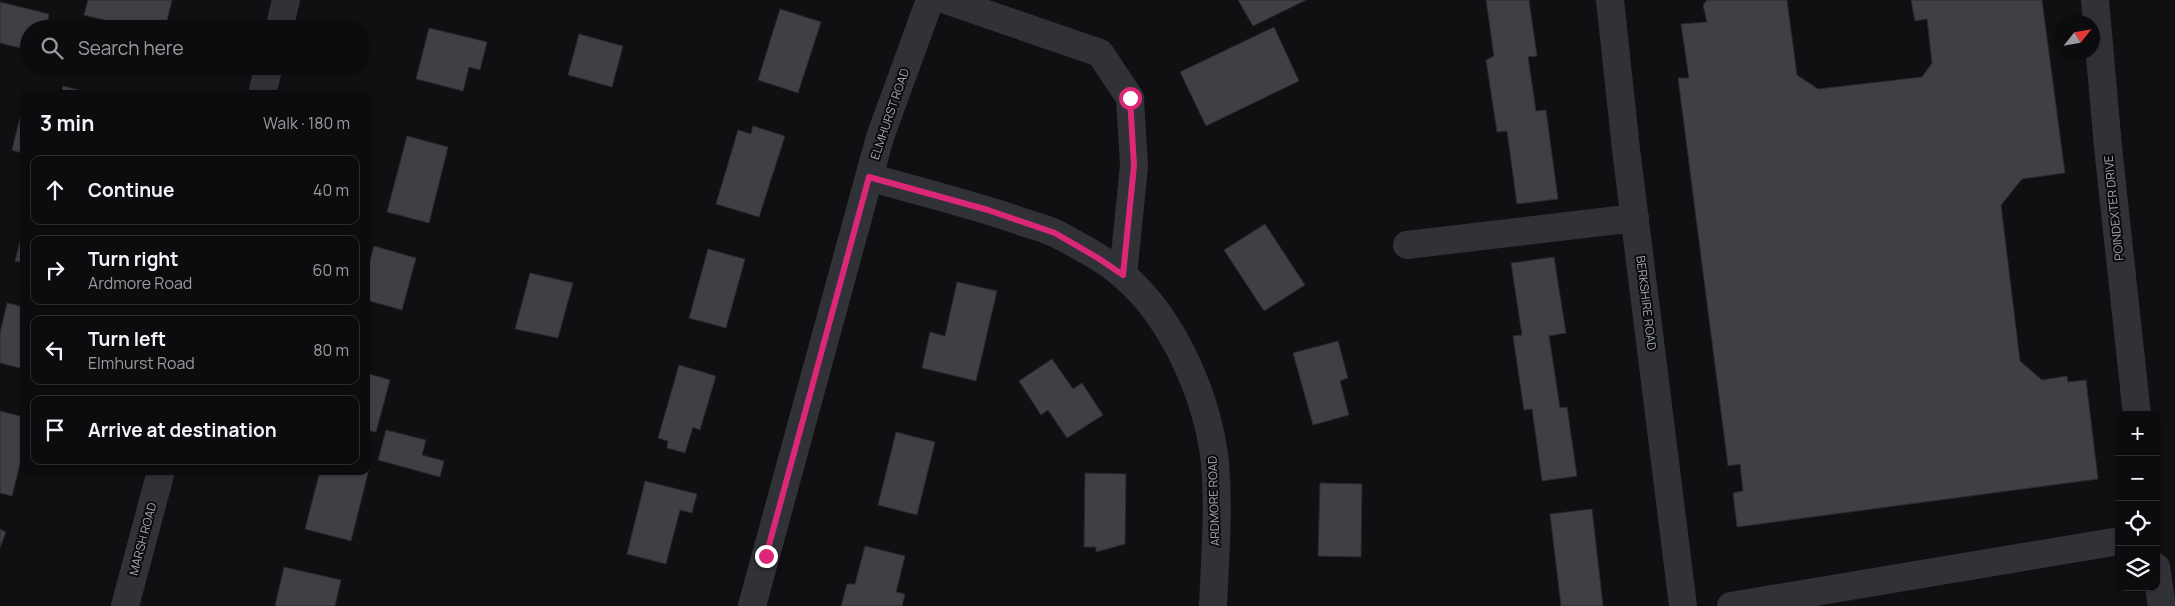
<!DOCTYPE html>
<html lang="en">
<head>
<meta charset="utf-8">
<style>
	body { margin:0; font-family:Manrope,sans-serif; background:#1a1a1c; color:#f1f3f6 }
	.controls { position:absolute; right:15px; bottom:15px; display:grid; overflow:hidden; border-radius:10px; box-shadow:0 1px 4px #0004 }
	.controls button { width:45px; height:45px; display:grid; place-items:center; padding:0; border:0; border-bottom:1px solid #2c2c2e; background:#0c0c0e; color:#f1f3f6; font:25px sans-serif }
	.compass { position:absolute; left:2055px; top:15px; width:45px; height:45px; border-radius:50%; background:#0c0c0e; box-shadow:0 1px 4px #0004; rotate:59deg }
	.stop { position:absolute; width:15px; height:15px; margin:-11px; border:4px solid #db2777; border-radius:50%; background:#fff }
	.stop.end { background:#db2777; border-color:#fff; box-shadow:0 1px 5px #0008 }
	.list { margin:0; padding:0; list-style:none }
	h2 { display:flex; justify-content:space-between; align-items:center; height:65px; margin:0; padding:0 20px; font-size:21px }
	h2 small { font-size:16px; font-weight:400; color:#9a9b9e }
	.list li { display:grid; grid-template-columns:32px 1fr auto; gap:15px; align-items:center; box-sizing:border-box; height:70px; margin:0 10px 10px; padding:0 10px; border:1px solid #2c2c2e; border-radius:10px }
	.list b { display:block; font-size:19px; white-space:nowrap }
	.list p { margin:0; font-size:16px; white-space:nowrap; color:#9a9b9e }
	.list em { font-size:16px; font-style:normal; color:#9a9b9e }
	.icon { flex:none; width:28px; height:28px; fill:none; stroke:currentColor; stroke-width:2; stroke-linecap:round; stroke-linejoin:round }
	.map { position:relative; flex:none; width:2175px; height:606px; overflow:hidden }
	.search { position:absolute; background:#0c0c0e; box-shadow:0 1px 4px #0004; left:20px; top:20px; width:350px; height:55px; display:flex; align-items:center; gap:12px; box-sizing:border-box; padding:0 18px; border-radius:28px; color:#9a9b9e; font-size:19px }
	.panel { position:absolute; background:#0c0c0e; box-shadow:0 1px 4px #0004; left:20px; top:90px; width:350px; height:385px; border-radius:10px }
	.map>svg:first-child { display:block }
</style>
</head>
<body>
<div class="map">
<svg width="2175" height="606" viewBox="0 0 2175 606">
	<rect width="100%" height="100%" fill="#101012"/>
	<path fill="#3f4045" stroke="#2a2a2e" d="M88,0H172L165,29H102L104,20L84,15Z
		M1238,0H1306L1253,26Z
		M1486,0H1529L1537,56L1528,57L1536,111L1546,110L1558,199L1517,204L1507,131L1497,132L1486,60L1494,56Z
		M1707,0H1787L1797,75L1818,89L1922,77L1932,63L1927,19L1915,21L1911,0H2042L2065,173L2022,179L2001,205L2020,361L2042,380L2067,376L2068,382L2086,380L2098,479L1737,527L1733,493L1743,491L1740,464L1728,466L1678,78H1689L1681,24L1707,22L1703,5Z
		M0,2L49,14L46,29H29V50L0,43Z
		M780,9L821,22L798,93L758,80Z
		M1274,27L1299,81L1206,126L1180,72Z
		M429,28L487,42L480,70L469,67L463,91L416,79Z
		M579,34L623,46L612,87L568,75Z
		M130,66H155L154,72Z
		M63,86L94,94H61Z
		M20,117L24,118V154L12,150Z
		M753,126L785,136L759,217L716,204L738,130L751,134Z
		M407,136L448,147L429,223L387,212Z
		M1265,224L1305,285L1264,311L1224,250Z
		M24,227V263L15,261Z
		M374,246L416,258L402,310L366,300V274Z
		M708,249L745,259L726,328L689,318Z
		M1554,257L1566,333L1549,336L1560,408L1567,407L1577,476L1542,481L1532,409L1524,410L1513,336L1522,335L1511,263Z
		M530,273L573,283L558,338L515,329Z
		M957,282L997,291L976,381L922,368L930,332L945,336Z
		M7,303L24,307V369L0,363V333Z
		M1338,341L1348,378L1340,381L1349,415L1313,425L1293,353Z
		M1052,359L1073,389L1082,383L1103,415L1067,438L1048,410L1041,415L1019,381Z
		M679,365L716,376L700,430L693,427L685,453L667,448L668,441L658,438Z
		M366,373L390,380L376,432L366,430Z
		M0,411L24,417V448L12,496L0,493Z
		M386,430L426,440L422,455L444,461L440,477L378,460Z
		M896,432L935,442L917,515L878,505Z
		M366,468L369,469L351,541L305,529L320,471H366Z
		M1085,473L1126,474L1125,544L1096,552V547H1084Z
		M645,481L697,494L692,513L680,510L666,564L627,554Z
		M1320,483L1362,484L1361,557L1318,556Z
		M1592,509L1603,606H1561L1550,514Z
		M0,529L6,532L0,548Z
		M865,546L905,556L896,592L905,594L902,606H841L847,584H855Z
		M284,567L341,580L335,606H275Z"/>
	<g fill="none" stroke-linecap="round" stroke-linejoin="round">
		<path stroke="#313237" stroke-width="28" d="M946,0L1100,53L1130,98L1134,166L1123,275
			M1610,0L1626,149L1683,606
			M2095,0L2108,147L2137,415
			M279,29L286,0
			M262,94L269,66
			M869,177C917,191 966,203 1014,219C1028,224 1044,228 1057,234C1079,246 1105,259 1124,276C1174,319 1208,398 1215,463C1219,510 1215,559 1213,606
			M1407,245L1635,218
			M2156,567L2162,606
			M125,606L161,471
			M752,606L880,137L930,0
			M1731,606L2119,541"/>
	</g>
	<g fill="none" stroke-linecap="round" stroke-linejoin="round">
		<path stroke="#db2777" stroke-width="6" d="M766,556L869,177L988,210L1055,233L1098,258L1123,275L1134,166L1130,98"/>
	</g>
	<g text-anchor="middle" stroke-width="4" stroke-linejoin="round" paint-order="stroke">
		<g font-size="12" fill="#a1a6b3" stroke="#0b0b0d">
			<text transform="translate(890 114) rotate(-71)" y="4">ELMHURST ROAD</text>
			<text transform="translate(2114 208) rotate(-96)" y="4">POINDEXTER DRIVE</text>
			<text transform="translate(1646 303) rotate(83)" y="4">BERKSHIRE ROAD</text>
			<text transform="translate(1214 501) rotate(-92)" y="4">ARDMORE ROAD</text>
			<text transform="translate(143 539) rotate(-75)" y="4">MARSH ROAD</text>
		</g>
	</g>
</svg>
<div class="controls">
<button>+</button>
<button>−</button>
<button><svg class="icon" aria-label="locate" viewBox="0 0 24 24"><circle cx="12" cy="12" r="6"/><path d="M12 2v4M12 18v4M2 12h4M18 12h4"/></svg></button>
<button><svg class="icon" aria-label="layers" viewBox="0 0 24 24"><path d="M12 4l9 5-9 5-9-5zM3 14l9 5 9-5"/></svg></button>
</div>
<svg class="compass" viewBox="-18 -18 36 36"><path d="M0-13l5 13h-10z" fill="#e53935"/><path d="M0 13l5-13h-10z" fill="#9a9b9e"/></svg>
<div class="stop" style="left:1130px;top:98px"></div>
<div class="stop end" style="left:766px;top:556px"></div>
<div class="search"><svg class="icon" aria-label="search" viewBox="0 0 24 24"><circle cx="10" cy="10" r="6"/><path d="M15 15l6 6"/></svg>Search here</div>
<section class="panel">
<h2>3 min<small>Walk · 180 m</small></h2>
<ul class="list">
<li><svg class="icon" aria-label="ahead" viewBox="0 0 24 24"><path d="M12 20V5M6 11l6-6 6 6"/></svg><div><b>Continue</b></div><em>40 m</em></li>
<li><svg class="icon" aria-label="right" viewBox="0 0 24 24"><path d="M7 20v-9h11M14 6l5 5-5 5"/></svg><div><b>Turn right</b><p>Ardmore Road</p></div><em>60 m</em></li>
<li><svg class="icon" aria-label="left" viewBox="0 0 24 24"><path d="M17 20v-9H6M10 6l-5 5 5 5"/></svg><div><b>Turn left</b><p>Elmhurst Road</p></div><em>80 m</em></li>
<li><svg class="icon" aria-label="arrive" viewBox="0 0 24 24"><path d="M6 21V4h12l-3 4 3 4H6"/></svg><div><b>Arrive at destination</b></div></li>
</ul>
</section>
</div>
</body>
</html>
